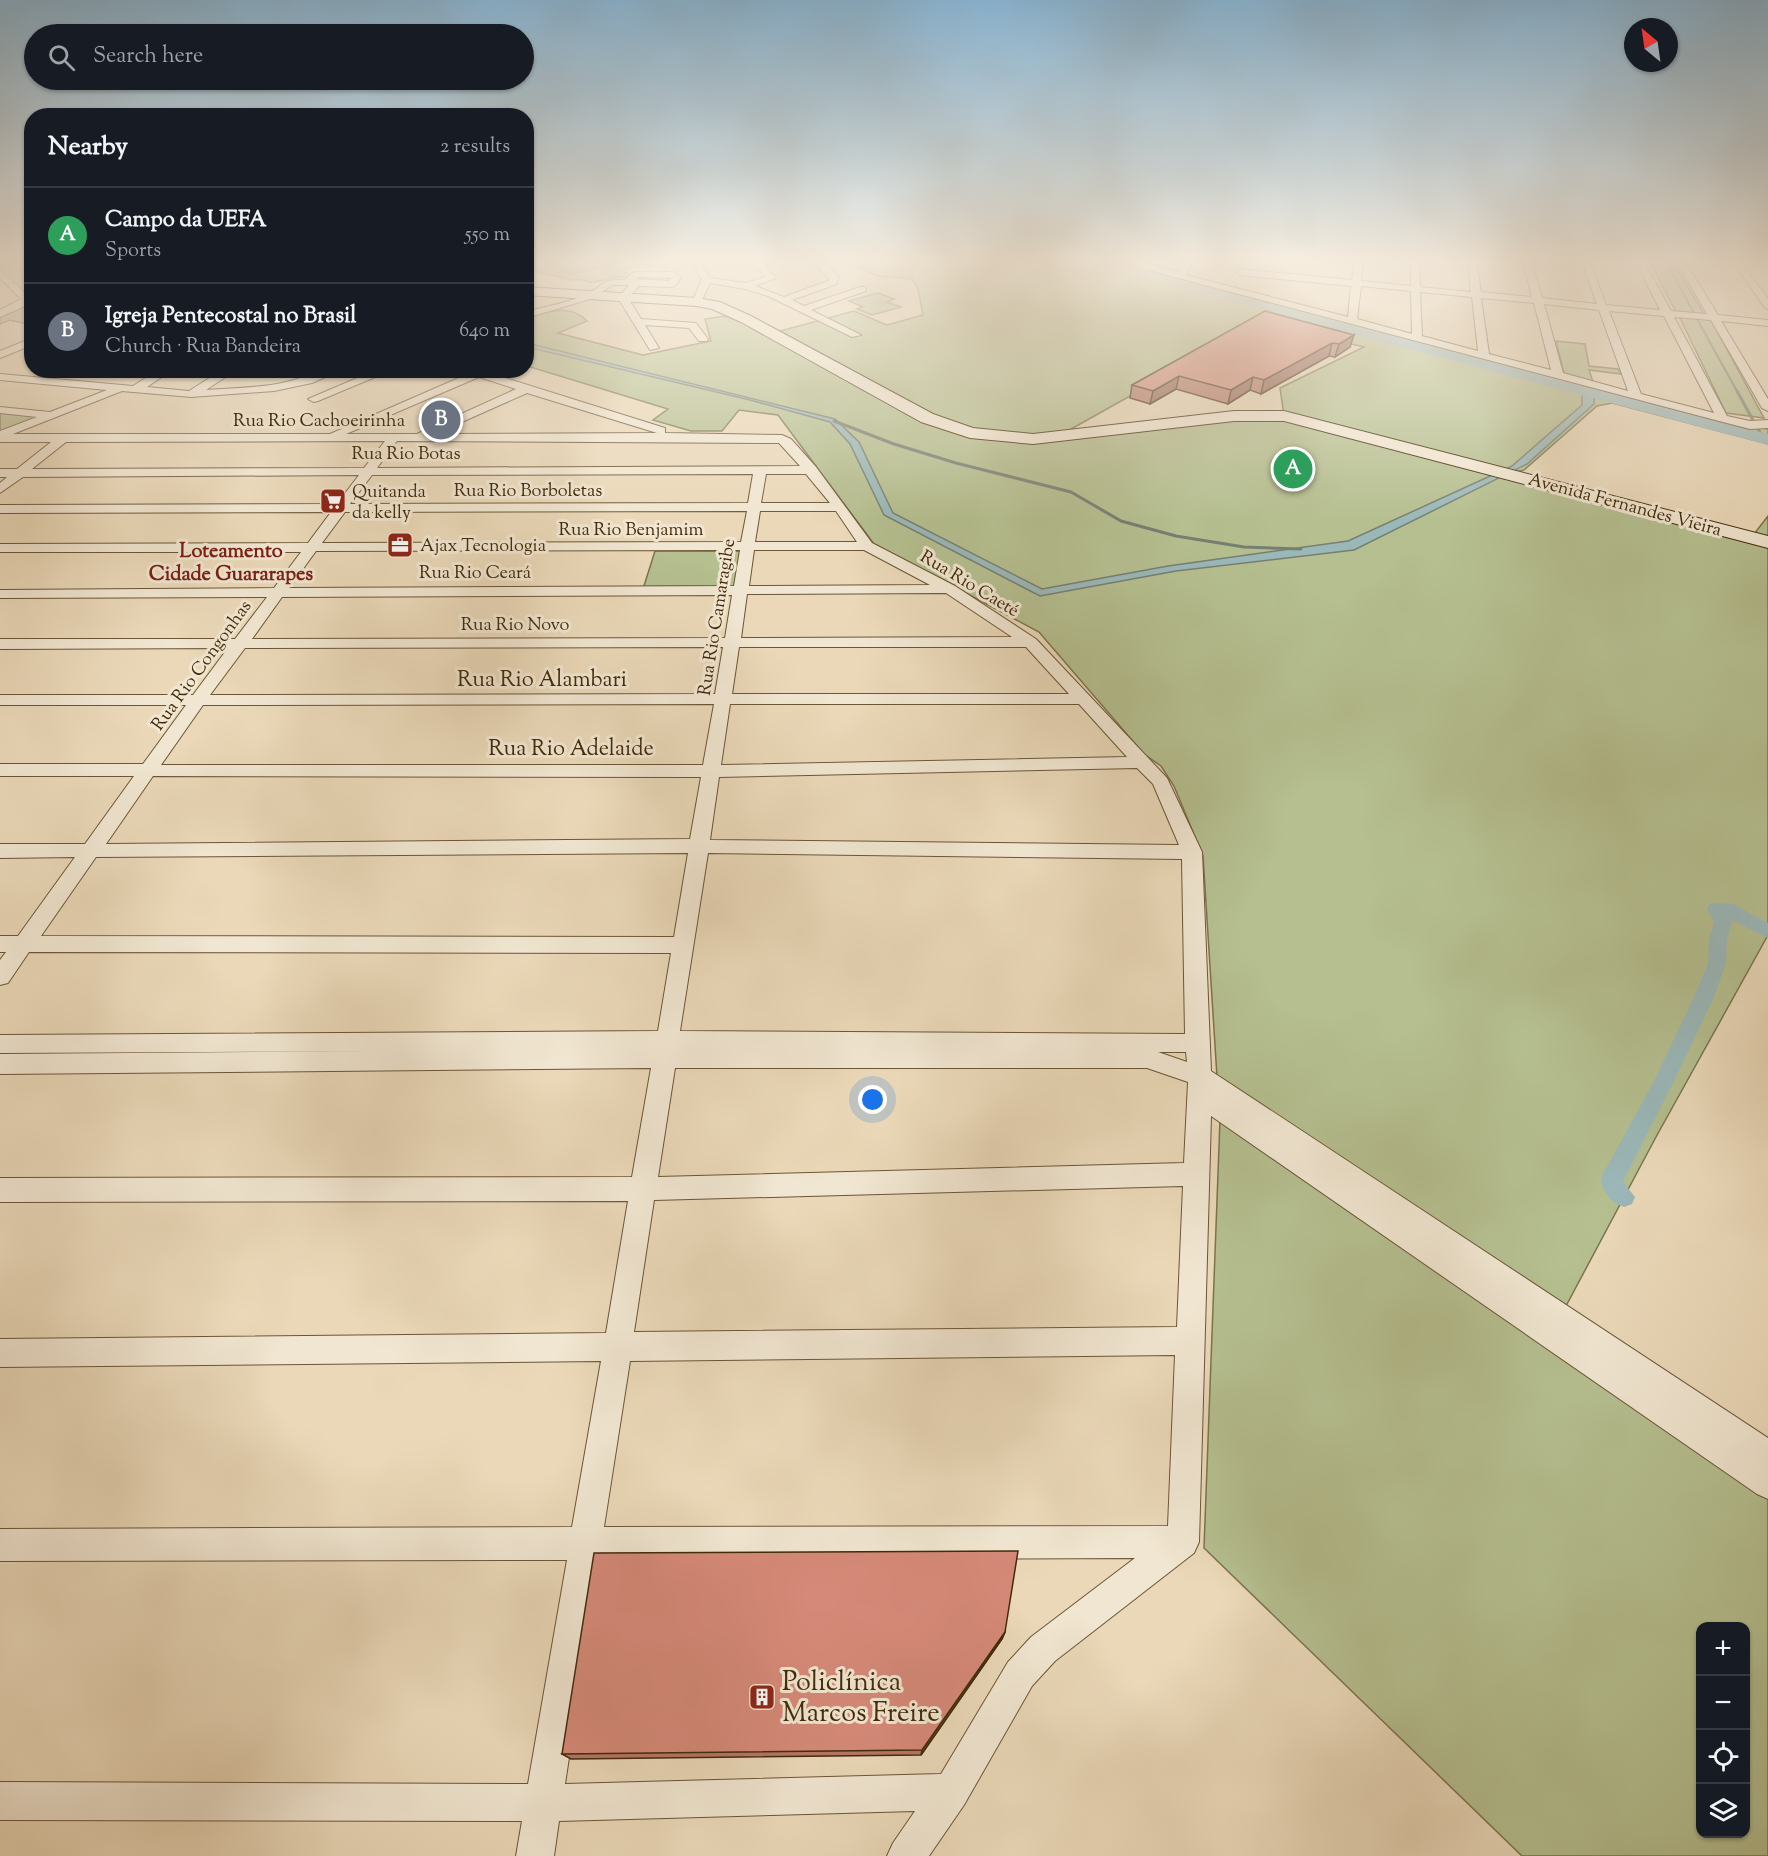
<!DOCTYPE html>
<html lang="en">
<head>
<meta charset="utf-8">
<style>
	body { margin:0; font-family:"Sorts Mill Goudy",serif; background:#20242c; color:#f1f3f6 }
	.controls { position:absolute; right:18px; bottom:18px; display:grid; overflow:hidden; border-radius:12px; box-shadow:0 2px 4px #0004 }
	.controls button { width:54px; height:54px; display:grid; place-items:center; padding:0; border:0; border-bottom:2px solid #363941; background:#171b24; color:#f1f3f6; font:30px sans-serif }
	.compass { position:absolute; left:1624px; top:18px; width:54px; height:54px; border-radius:50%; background:#171b24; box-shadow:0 2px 4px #0004; rotate:331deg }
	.you { position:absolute; left:873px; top:1100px; width:21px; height:21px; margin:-15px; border:4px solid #fff; border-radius:50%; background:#1a73e8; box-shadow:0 0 0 9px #1a73e833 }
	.badge { display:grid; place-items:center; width:39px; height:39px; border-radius:50%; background:#c59692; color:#fff; font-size:20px; font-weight:700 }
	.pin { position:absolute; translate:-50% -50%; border:3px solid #fff; box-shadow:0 2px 6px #0006 }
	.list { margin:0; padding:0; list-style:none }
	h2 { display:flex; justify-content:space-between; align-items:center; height:78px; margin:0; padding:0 24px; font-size:26px }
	h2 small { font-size:20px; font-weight:400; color:#9ea1a6 }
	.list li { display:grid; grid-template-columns:39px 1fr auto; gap:18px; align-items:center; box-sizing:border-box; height:96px; padding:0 24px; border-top:2px solid #363941 }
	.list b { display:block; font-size:22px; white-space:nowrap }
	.list p { margin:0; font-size:20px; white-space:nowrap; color:#9ea1a6 }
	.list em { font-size:20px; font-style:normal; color:#9ea1a6 }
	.icon { flex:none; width:33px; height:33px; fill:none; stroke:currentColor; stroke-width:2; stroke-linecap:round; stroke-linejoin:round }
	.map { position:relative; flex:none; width:1768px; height:1856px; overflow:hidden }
	.search { position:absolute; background:#171b24; box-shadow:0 2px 4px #0004; left:24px; top:24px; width:510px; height:66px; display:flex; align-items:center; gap:15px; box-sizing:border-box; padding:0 21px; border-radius:33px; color:#9ea1a6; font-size:22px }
	.panel { position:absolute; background:#171b24; box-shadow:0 2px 4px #0004; left:24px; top:108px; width:510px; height:270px; border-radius:24px }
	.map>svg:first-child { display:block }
</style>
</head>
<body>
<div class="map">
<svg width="1768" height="1856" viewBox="0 0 1768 1856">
	<rect width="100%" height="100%" fill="#ead8b8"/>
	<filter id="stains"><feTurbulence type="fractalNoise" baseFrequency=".00333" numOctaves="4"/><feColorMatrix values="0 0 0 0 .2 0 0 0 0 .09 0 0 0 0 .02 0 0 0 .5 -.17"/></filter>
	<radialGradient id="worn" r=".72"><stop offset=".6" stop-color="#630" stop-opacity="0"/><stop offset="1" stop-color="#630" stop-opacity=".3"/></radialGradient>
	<path fill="#b5bf90" stroke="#7b744d" stroke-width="1.5" fill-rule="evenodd" d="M527,260H539L572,274L631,260H676L664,261L660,263L670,266L668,268L635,264L622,272L633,274L629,277C616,274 603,282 590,282C584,281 579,278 571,280L527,269Z
		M858,260H1127L1133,265L1738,425L1768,429V435L1270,306L1768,440V444L1612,403L1597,406L1524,470L1511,473L1751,538L1768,516V935L1656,1137L1566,1306L1217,1077L1203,856L1174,786L1161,766L1144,754L1039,632L874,544L778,415L739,410L722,431H691L653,420L668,409L527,366V318C548,312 569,303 587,321L558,333L643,355L711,341L705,319L725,316L773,333L854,311L887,325L923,315L918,289L912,279L878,276L859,268L861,263ZM1262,322L1364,347L1280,388L1284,416L1064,433Z
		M1649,260H1672L1704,314L1676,312Z
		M0,266L31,273V325L10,320L0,324V314L25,301L0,273Z
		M878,293L894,299L887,302L901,307L872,315L857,309L863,307L849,301Z
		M1679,316L1711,320L1764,418L1726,413Z
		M1556,341L1585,344L1589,366L1618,369L1621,374L1589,370L1593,382L1564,374Z
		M0,410L53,415L0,435Z
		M655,551H744L737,589H643Z
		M1220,1120L1768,1495V1856H1522L1204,1548ZM1700,1626H1746V1834H1700Z"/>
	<path fill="#9bb8b9" stroke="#777f73" stroke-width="1.5" d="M543,260H629L574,273Z
		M527,343L835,419L859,442L893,513L1042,589L1168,566L1348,541L1512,466L1582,405V390L1594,393V404L1527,464L1354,550L1176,571L1040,596L884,515L850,444L830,422L750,400L527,347Z"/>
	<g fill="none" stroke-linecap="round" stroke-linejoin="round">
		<path stroke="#777f73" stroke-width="2" d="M1665,260L1695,315
			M1697,319L1738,393"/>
		<path stroke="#777f73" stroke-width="3" d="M1737,391L1755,424
			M834,421L894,444L956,463L1071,492L1121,521L1176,536L1244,547L1301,549
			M1758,429L1763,438"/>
		<path fill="#9bb8b9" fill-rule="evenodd" d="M1716,903L1733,904L1768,923V938L1730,919L1732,922L1727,939L1726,963L1714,997L1672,1085L1624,1179L1623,1182L1635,1197L1632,1204L1624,1207C1610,1202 1600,1191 1602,1176L1654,1081L1694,997L1708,963L1709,939L1714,922L1707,909L1710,904Z"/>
		<path fill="#9bb8b9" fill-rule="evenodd" d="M1085,260H1107L1768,434V445L1087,263Z"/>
		<defs>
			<path id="street" d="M691,260H699L710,278L746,283L765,277L751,260H760L776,278L755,286L784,297L830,280L811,260H820L838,276L837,284L792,300L804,306L860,287H866V291L811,310L861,335L852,337L768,296L745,289L710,283L700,304H694L692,302L702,280Z
				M1125,260H1136L1178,272L1184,260H1192L1186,275L1348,317L1351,286L1240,275L1236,272L1240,269L1352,280L1355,260H1363L1361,281L1411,286V260H1419L1420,287L1471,292L1468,260H1476L1481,292L1532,297L1523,260H1531L1542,298L1597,304L1581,260H1589L1606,305L1660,310L1635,260H1643L1671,311L1707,314L1676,260H1684L1718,315L1768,320V326L1721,321L1768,399V411L1762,408L1711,320L1674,317L1727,416L1750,421L1768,420V428L1750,429L1719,421L1178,278L1134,266ZM1361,286L1411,291L1412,334L1357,319ZM1420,292L1472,297L1478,351L1422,336ZM1481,298L1534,303L1551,370L1489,354ZM1544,304L1599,310L1628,391L1563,373ZM1609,311L1664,316L1714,413L1641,394Z
				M1732,260H1740L1768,299V309L1765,308Z
				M0,270L31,299L25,306L0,317V310L21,299L0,278Z
				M634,272H673L681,277L675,286L672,287L639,286L628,298L641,319L696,323L708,339L707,341H699L689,328L645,325L659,348L650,350L618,298L629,285H612L594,298L526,318V312C546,306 569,303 587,294C606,285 598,279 625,280ZM639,277L671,278L669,281L636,279Z
				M32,338V345L0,358V351Z
				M158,370H172L147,387L189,391L222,370H236L206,390C229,388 254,388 277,384C299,380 319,370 341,370L312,383L274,391L191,397L122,391L13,434H330L468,374L462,370H480L665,428V433L782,435L791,439L816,467L872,543L955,586L1036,639L1167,778L1202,852L1211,1071L1768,1438V1499L1757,1494L1211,1116L1199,1542L1194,1553L1055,1661L1032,1686L964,1805L929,1856H887L893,1843L915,1811L559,1821L554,1856H516L522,1821L0,1820V1782L528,1784L567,1560L0,1561V1529L572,1527L601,1361L0,1367V1339L606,1333L628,1201L0,1202V1178L632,1177L651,1068L0,1074V1054L382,1051L0,1053V1035L658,1031L671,953L29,952L8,983L0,985V960L6,952H0V936H18L75,857L0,858V844H85L134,776H0V764H143L186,705H0V695H193L228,648L0,649V639H235L267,597L0,598V590L274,588L301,552H0V544L308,543L331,512L0,513V505L337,504L359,475L23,477L0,493V483L7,477H0V469H17L51,442H0V431L37,417L0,413V407L50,412L107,390L0,380V374L133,386ZM479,377L516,389L417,434H346ZM527,393L657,433L435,434ZM385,441L364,468L32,469L66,442ZM397,441L779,443L800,466L377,468ZM753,474L748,503L350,504L372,475ZM766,474H806L830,503H761ZM747,511L741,542L322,543L345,512ZM760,511H836L857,542H755ZM740,550L734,586L289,588L316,551ZM754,550H864L930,585L749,586ZM946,593L1012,637L741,638L747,594ZM732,595L725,638L252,639L282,597ZM723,647L715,694L210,695L245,648ZM739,647H1026L1069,694H732ZM714,704L703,765H161L203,705ZM730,704H1079L1127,757L721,765ZM1137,768L1153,784L1179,845L710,840L719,777ZM153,776L701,777L690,839L106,844ZM688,853L674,937L41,936L96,857ZM708,853L1182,859L1185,1034L680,1031ZM1158,1052H1186L1187,1062ZM675,1068H1147L1188,1082L1184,1163L658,1177ZM1183,1186L1177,1327L634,1332L654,1200ZM1175,1355L1168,1526L604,1527L630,1361ZM1135,1558L1031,1637L1008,1662L941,1774L565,1784L599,1560Z
				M376,370H392L318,401L314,402L308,399Z"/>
			<path id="secondary" d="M526,287L697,298L720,302L751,316L933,414L973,428L1033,434L1234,411H1284L1768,536V548L1284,421H1234L1033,444L970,438L921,422L741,322L712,309L697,306L526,295Z"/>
		</defs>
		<use href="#street" stroke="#6b5636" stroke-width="2"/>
		<use href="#secondary" stroke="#412a0a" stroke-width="2"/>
		<use href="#street" fill="#f1e6d1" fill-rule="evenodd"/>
		<use href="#secondary" fill="#f1e6d1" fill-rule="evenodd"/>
	</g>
	<path fill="#b77667" stroke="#412a0a" stroke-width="1.5" d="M1265,311L1350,347L1335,357L1329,356L1261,394L1250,390L1228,404L1176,389L1150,404L1130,398L1132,385Z
		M1005,1632L1002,1639L921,1755L571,1759L562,1754Z"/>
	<path fill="#956054" stroke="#412a0a" stroke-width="1.5" d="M1354,335L1350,347L1335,357L1339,344Z
		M1332,343L1329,356L1261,394L1264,380Z
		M1179,376L1176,389L1150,404L1153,391Z
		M1253,377L1250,390L1228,404L1231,390Z
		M1005,1632L1002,1639L921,1755L922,1750Z"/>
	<path fill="#d58978" stroke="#412a0a" stroke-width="1.5" d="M1265,311L1354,335L1339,344L1332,343L1264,380L1253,377L1231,390L1179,376L1153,391L1132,385Z
		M1018,1551L1005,1632L922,1750L562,1754L594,1553Z"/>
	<linearGradient id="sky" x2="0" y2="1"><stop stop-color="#89b6d5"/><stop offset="0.5" stop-color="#f6eddf"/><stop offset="1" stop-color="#f6eddf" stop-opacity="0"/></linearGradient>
	<rect width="1768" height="520" fill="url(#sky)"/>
	<defs>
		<symbol id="supermarket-square" viewBox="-11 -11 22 22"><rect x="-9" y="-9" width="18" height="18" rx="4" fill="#8f2418" stroke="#f1e6d1"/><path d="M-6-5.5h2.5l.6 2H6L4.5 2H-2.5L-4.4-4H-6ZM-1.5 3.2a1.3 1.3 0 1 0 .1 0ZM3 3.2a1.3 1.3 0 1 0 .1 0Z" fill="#fff"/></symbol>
		<symbol id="office-square" viewBox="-11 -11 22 22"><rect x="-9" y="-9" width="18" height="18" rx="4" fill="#8f2418" stroke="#f1e6d1"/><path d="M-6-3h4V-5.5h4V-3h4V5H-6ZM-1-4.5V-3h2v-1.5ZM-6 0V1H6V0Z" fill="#fff"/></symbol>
		<symbol id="building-square" viewBox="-11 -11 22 22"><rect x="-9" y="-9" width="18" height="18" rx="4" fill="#8f2418" stroke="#f1e6d1"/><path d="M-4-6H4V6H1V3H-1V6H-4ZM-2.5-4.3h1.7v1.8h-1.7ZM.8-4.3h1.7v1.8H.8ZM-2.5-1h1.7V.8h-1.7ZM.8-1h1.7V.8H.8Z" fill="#fff"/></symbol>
	</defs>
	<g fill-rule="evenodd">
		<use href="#supermarket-square" x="318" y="486" width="30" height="30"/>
		<use href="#office-square" x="385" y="530" width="30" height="30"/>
		<use href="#building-square" x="747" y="1682" width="30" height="30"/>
	</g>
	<g text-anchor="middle" stroke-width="6" stroke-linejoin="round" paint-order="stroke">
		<g font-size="18" fill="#412a0a" stroke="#f1e6d1">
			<text x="319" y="426">Rua Rio Cachoeirinha</text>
			<text x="406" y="459">Rua Rio Botas</text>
			<text x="528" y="496">Rua Rio Borboletas</text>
			<text transform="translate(1625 504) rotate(15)" y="6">Avenida Fernandes Vieira</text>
			<text x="631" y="535">Rua Rio Benjamim</text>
			<text x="475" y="578">Rua Rio Ceará</text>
			<text transform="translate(970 583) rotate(31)" y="6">Rua Rio Caeté</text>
			<text transform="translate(716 617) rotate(-81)" y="6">Rua Rio Camaragibe</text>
			<text x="515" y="630">Rua Rio Novo</text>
			<text transform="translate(201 665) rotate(-54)" y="6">Rua Rio Congonhas</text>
		</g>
		<g font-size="18" fill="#412a0a" stroke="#f1e6d1" text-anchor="start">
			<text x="352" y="497">Quitanda<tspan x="352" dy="21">da kelly</tspan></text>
			<text x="420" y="551">Ajax Tecnologia</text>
		</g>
		<g font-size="20" font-weight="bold" fill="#7a1f14" stroke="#f1e6d1">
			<text x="231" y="557">Loteamento<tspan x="231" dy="23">Cidade Guararapes</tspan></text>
		</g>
		<g font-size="22" fill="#412a0a" stroke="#f1e6d1">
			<text x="542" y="686">Rua Rio Alambari</text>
			<text x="571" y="755">Rua Rio Adelaide</text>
		</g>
		<g font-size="27" fill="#412a0a" stroke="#f1e6d1" text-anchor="start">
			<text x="782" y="1690">Policlínica<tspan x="782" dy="31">Marcos Freire</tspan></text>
		</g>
	</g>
	<rect width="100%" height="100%" filter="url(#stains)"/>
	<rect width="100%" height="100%" fill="url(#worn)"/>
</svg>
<div class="controls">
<button>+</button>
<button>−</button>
<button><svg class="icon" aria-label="locate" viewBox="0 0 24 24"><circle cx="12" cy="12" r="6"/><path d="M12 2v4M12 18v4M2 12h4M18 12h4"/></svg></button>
<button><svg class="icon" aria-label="layers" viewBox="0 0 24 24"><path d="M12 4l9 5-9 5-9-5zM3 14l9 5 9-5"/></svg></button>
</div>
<svg class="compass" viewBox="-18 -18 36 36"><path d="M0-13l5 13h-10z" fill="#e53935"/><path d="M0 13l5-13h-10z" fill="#9ea1a6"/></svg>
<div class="you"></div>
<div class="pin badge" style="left:1293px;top:469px;background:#2e9e5b">A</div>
<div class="pin badge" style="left:441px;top:420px;background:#6b7280">B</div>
<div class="search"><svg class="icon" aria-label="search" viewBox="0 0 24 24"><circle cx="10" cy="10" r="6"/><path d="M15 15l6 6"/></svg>Search here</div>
<section class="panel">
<h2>Nearby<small>2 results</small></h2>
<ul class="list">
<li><span class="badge" style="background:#2e9e5b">A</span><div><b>Campo da UEFA</b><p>Sports</p></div><em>550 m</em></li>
<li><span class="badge" style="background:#6b7280">B</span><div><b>Igreja Pentecostal no Brasil</b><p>Church · Rua Bandeira</p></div><em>640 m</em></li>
</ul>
</section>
</div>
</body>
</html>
